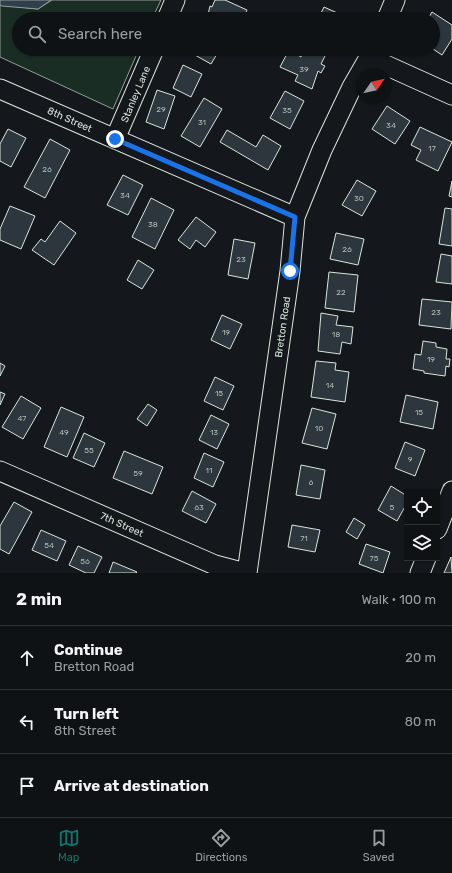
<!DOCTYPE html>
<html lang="en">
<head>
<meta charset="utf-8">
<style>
	body { margin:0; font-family:Rubik,sans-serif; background:#181b1e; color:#f1f3f6 }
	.controls { position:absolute; right:12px; bottom:12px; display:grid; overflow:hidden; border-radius:0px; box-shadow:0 1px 3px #0004 }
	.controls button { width:36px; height:36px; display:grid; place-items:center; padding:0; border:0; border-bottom:1px solid #2f3234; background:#0f1215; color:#f1f3f6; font:20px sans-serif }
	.compass { position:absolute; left:356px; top:68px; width:36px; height:36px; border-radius:50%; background:#0f1215; box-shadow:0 1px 3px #0004; rotate:56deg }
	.stop { position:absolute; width:12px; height:12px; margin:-9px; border:3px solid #1a73e8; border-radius:50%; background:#fff }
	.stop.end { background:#1a73e8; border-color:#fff; box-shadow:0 1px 4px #0008 }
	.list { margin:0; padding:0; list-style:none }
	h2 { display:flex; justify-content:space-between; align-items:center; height:52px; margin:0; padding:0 16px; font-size:17px }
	h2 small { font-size:13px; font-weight:400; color:#9b9ea0 }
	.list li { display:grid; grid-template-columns:26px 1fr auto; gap:12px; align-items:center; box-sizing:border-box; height:64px; padding:0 16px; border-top:1px solid #2f3234 }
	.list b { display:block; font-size:15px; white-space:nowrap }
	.list p { margin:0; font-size:13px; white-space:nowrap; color:#9b9ea0 }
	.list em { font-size:13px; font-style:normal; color:#9b9ea0 }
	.icon { flex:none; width:22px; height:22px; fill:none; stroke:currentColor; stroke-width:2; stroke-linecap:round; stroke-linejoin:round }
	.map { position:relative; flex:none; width:452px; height:573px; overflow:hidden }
	.search { position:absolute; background:#0f1215; box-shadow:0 1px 3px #0004; left:12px; right:12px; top:12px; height:44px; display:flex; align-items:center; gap:10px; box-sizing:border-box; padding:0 14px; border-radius:22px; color:#9b9ea0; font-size:15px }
	.sheet { height:244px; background:#0f1215 }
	nav { display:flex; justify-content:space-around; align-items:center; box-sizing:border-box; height:56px; border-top:1px solid #2f3234; background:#0f1215; font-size:11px; color:#9b9ea0 }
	nav a { display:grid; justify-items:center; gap:2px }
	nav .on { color:#0f766e }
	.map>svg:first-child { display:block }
</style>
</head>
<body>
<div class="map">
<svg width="452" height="573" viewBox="0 0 452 573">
	<rect width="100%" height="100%" fill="#14181c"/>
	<path fill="#1a2d24" stroke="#939e99" d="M52,0H161L152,19H19V49H139L113,109L0,57V5L38,9Z"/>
	<path fill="#2f3f4d" stroke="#939e99" d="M0,0H51L38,9L2,6L0,5Z"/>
	<path fill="#2c363c" stroke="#d8e6dc" d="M215,0H225L247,10L243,19H207L210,6L212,7Z
		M324,7L344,16L343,19H318Z
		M432,12L452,25V39L442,55L433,49V19H428Z
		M184,49H220L211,64Z
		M305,49H312L325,56L321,64L325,66L321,73L318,71L312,89L295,81L298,75L280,67L289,50L301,57Z
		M183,65L202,74L191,97L173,88Z
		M157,90L175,96L164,129L146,122Z
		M285,91L304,101L290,129L270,118Z
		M204,98L222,109L200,147L181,136Z
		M387,106L410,121L395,144L372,129Z
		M420,127L452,142L438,171L416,160L421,150L411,145Z
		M8,129L26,138L11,167L0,161V144Z
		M227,130L256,147L263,135L281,146L268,170L220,142Z
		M50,139L70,150L45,198L24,187Z
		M123,175L143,185L128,215L107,205Z
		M357,180L376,191L362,216L342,205Z
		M452,181V197L449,196Z
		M151,198L174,210L155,249L132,237Z
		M10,206L35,216L21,249L0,240V229Z
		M445,208L452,209V246L439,244Z
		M196,217L216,232L205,247L196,240L190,249L178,240Z
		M60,221L76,233L54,265L32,250L41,239L45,242Z
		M336,233L364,239L358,265L330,259Z
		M234,239L255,243L248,279L228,275Z
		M441,254L452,256V284L436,282Z
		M138,260L154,270L142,289L127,280Z
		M329,272L358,275L354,312L325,308Z
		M422,299L452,302L451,329L419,325Z
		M321,313L338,316L336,325L353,327L351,344L342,342L340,354L318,351Z
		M222,315L242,324L230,349L211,340Z
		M423,341L436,343V347L447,349L446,359H450L449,367L446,366L445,376L424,373V371L413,369L415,354L421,355Z
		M316,361L336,363L335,370L349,372L345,402L311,397Z
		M0,363L5,366L0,376Z
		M215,377L234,386L223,410L204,401Z
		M0,392L5,394L0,405Z
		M406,395L438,402L433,429L400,422Z
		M21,396L41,408L23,439L2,427Z
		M148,404L157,410L147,426L137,419Z
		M61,407L84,417L67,457L44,447Z
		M312,408L336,414L327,449L302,443Z
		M211,415L229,424L217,449L199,440Z
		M84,433L105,443L94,467L73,458Z
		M405,442L425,450L415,476L395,468Z
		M124,451L163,467L152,494L113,478Z
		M204,453L224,462L213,487L194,478Z
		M301,465L325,470L320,499L296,495Z
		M391,486L407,496V503L397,521L378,510Z
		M192,491L216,504L206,523L182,511Z
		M14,502L32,512L9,554L0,549V526Z
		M354,518L365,525L357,539L346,532Z
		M292,525L320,530L315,552L288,547Z
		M41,530L66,541L57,561L32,550Z
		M366,544L390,552L383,573L359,564Z
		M78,546L102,557L94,573H86L69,565Z
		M451,557L452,573H444Z
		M113,562L137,572L136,573H109Z"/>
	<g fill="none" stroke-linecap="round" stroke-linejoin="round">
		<defs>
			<path id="minor" d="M167,19L175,0
				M387,19L395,0
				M370,58L452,95
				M0,89L295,217
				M115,139L154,49
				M0,471L215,565L245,573
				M437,529L452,491
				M247,573L290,271L295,217L322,150L352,87L374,49
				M420,573L426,558"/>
		</defs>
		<use href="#minor" stroke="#d8e6dc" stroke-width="21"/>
		<use href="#minor" stroke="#14181c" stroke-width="19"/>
	</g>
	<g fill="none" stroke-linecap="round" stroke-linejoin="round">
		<path stroke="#1a73e8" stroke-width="5" d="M115,139L295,217L290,271"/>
	</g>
	<g text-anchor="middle" stroke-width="3" stroke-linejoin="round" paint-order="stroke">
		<g font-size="8" fill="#adbab4">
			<text x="304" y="72">39</text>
			<text x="161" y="112">29</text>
			<text x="287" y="113">35</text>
			<text x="202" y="125">31</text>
			<text x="391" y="128">34</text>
			<text x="432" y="151">17</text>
			<text x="47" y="172">26</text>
			<text x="125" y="198">34</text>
			<text x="359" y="201">30</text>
			<text x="153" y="227">38</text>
			<text x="347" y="252">26</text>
			<text x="241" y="262">23</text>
			<text x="341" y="295">22</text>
			<text x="436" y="315">23</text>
			<text x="226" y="335">19</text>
			<text x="336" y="337">18</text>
			<text x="431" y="362">19</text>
			<text x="330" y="388">14</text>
			<text x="219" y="396">15</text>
			<text x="419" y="415">15</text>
			<text x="22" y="421">47</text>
			<text x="319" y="431">10</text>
			<text x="64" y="435">49</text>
			<text x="214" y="435">13</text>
			<text x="89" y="453">55</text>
			<text x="410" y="462">9</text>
			<text x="209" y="473">11</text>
			<text x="138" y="476">59</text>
			<text x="311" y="485">6</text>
			<text x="199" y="510">63</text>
			<text x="392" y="510">5</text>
			<text x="304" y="541">71</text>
			<text x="49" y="548">54</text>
			<text x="374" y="561">75</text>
			<text x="85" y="564">56</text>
		</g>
		<g font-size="10" fill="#d8e6dc" stroke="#14181c">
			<text transform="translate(135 94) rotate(-67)" y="4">Stanley Lane</text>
			<text transform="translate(70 119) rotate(24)" y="4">8th Street</text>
			<text transform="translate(282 327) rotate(-82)" y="4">Bretton Road</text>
			<text transform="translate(122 524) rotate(24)" y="4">7th Street</text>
		</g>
	</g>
</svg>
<div class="controls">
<button><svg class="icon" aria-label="locate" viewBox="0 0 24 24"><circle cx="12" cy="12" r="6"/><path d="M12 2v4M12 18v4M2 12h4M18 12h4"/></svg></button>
<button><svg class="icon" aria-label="layers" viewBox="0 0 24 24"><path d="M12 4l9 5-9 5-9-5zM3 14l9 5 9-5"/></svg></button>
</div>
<svg class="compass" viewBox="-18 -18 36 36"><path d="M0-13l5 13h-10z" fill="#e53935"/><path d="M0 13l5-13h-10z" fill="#9b9ea0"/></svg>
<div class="stop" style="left:290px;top:271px"></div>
<div class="stop end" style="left:115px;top:139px"></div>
<div class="search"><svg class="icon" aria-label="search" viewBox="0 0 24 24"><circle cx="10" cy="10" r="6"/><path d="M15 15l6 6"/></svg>Search here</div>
</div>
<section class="sheet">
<h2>2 min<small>Walk · 100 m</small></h2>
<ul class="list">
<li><svg class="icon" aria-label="ahead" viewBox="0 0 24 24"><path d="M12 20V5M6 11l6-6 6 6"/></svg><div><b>Continue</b><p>Bretton Road</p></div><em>20 m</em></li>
<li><svg class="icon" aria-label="left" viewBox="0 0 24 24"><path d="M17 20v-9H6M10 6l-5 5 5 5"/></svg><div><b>Turn left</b><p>8th Street</p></div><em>80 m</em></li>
<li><svg class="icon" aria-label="arrive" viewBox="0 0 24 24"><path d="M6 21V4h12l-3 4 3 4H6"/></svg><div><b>Arrive at destination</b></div></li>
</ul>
</section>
<nav>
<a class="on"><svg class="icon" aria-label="map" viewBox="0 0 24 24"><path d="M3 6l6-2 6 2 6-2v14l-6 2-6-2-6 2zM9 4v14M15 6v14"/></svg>Map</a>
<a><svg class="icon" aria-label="directions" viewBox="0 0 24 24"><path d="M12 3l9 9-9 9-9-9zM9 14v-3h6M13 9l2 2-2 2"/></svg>Directions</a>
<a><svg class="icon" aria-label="saved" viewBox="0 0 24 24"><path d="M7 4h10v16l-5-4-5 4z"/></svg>Saved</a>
</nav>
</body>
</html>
